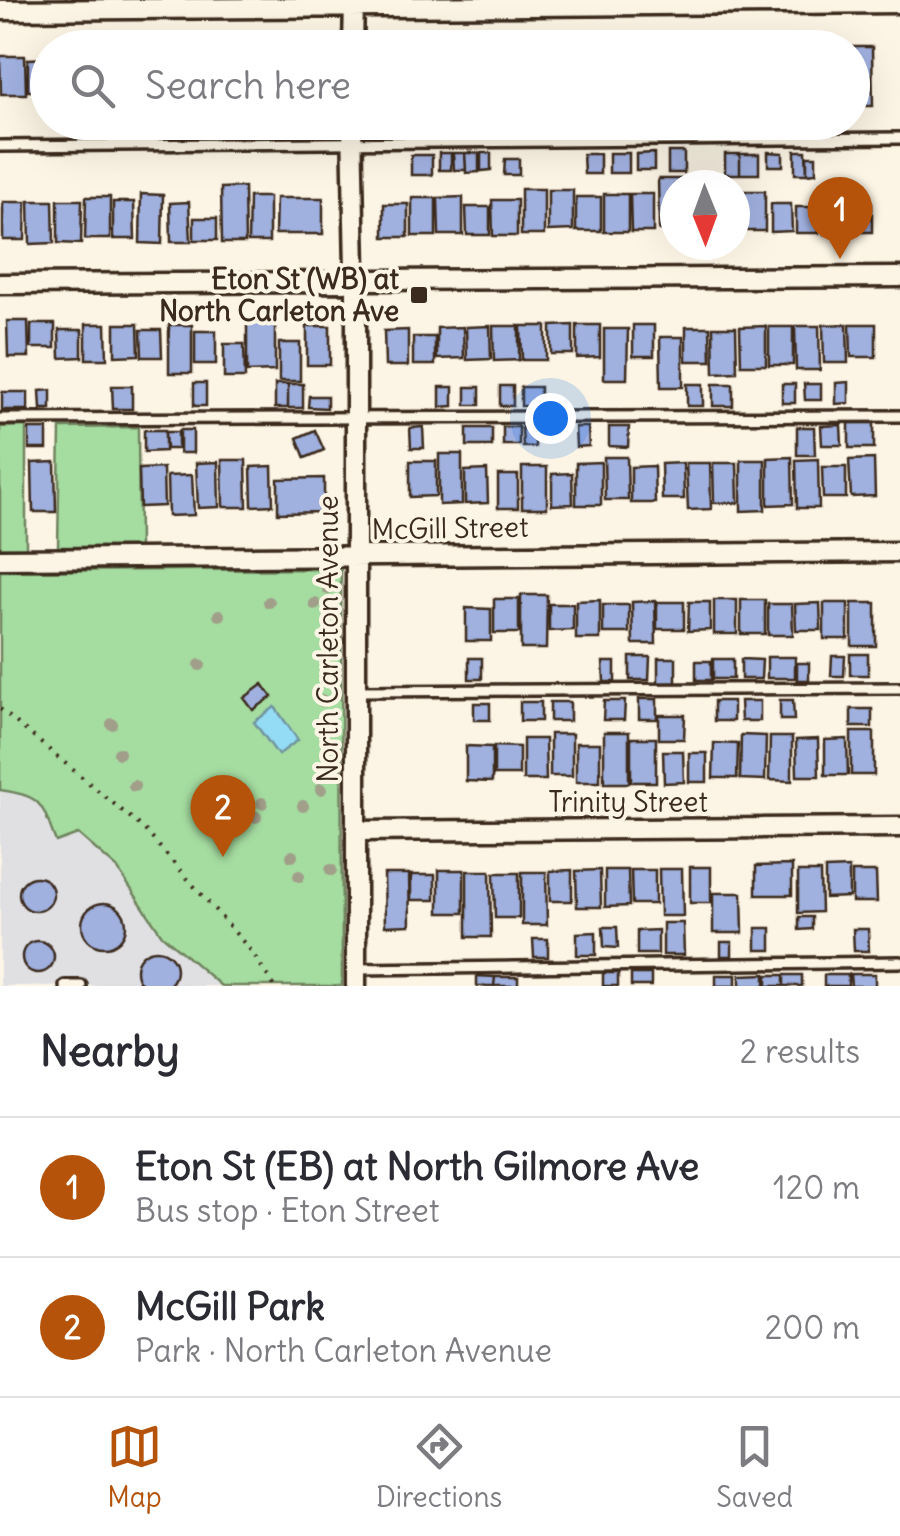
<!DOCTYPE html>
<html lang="en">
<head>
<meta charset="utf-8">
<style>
	body { margin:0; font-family:Delius,sans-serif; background:#f7f7f7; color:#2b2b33 }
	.compass { position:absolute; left:660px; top:170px; width:90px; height:90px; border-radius:50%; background:#fff; box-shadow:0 10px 40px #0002; rotate:179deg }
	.you { position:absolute; left:550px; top:418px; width:35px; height:35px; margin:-25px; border:8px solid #fff; border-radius:50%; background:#1a73e8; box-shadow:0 0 0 15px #1a73e833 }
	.badge { display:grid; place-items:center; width:65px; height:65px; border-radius:50%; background:#b45309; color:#fff; font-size:32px; font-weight:700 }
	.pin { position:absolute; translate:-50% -82px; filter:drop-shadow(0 2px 5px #0008) }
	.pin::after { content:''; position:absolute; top:52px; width:35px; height:30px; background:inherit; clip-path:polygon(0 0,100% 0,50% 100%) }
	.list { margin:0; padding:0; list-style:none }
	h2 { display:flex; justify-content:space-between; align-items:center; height:130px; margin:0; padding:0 40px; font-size:42px }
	h2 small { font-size:32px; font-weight:400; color:#7c7c81 }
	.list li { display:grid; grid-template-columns:65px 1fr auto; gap:30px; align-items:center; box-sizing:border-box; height:140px; padding:0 40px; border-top:2px solid #e1e1e2 }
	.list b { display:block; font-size:38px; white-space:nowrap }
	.list p { margin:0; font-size:32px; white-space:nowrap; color:#7c7c81 }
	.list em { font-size:32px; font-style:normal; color:#7c7c81 }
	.icon { flex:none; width:55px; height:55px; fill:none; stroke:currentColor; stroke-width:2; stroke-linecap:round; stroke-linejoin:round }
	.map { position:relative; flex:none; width:900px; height:986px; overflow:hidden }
	.search { position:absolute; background:#fff; box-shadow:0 10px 40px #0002; left:30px; right:30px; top:30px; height:110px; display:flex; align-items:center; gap:25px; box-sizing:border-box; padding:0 35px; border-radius:55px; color:#7c7c81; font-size:38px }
	.sheet { height:410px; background:#fff }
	nav { display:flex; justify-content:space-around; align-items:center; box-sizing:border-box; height:140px; border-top:2px solid #e1e1e2; background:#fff; font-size:28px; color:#7c7c81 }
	nav a { display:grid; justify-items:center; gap:5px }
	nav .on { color:#b45309 }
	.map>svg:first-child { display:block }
</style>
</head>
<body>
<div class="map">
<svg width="900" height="986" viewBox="0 0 900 986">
	<rect width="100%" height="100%" fill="#fcf5e5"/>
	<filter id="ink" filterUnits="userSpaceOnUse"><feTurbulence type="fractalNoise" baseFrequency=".01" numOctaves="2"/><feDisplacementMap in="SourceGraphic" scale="20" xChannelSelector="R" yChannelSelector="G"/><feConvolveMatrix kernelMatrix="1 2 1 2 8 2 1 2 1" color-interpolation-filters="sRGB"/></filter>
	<g filter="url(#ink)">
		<path fill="#e0e0e3" d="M0,767L207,946L238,986H0Z"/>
		<path fill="#a5dca0" stroke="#70835f" stroke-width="2.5" d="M26,426V548H0V427Z
			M138,427L139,547H58L60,428Z
			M341,569L342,986H221L162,935L117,868L78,834L56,842C41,804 44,796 0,790V571Z"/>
		<path fill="#94dcf5" stroke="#70959f" stroke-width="2.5" d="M275,707L298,740L278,755L254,722Z"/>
		<path fill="#a0b0df" stroke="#3b2a1e" stroke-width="2.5" d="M851,47H872L873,106H852Z
			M0,56H25L26,94H1Z
			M48,58V91H28V59Z
			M795,151H806L807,174H795Z
			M668,152H684V173H668Z
			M768,152L783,153V166H768Z
			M439,153H451V170H439Z
			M453,153H465L466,170H454Z
			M465,153H479V172L466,173Z
			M481,153H491V170L481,171Z
			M609,153H629V173H609Z
			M654,153V170H636V154Z
			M583,154H600V174H584Z
			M725,154H740V174H725Z
			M740,154H759V174H740Z
			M411,155H432V175H411Z
			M807,156H816V173L807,174Z
			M505,159H519V175H504Z
			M658,179H683V185H675V230H659Z
			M847,182L848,234H824L823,183Z
			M244,187L245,243H222L221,188Z
			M521,189H544V235H521Z
			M548,190H573V230L548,231Z
			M740,191H765V231H740Z
			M141,194L163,195L162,244L140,243Z
			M604,194H628V232H604Z
			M630,194H653V232H631Z
			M86,197H110V239H85Z
			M249,197H269V242H248Z
			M463,197V235H439L438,198Z
			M576,197H601V231H576Z
			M276,198H323V234H275Z
			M412,198H436V236H412Z
			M58,200H82L81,244L58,243Z
			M492,200H517V236H493Z
			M29,201H53L54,243L30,244Z
			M3,202H26L25,240H3Z
			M113,202H134L135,239H113Z
			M189,202L191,242H171L170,203Z
			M851,203H872V232H852Z
			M384,204H408V237H384Z
			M771,204H791L792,231L771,232Z
			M466,207H490V235H467Z
			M796,207H819V233H796Z
			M194,218H217V240H194Z
			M7,321H28L29,357H8Z
			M247,322H275V371L247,372Z
			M31,324H55V348H31Z
			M86,324H106L107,359H86Z
			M115,324H138L139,355L115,356Z
			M847,324L848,363H824L823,325Z
			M850,324H876V357H851Z
			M169,325H192V373H169Z
			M573,325V354H551V326Z
			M577,325H600V357L577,358Z
			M633,325H654V356H633Z
			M307,326H330V365H307Z
			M490,326L491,359L467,360L466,327Z
			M493,326H519V360L494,361Z
			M521,326H546V360H522Z
			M766,326V365H741L740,327Z
			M795,326H819L820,370H796Z
			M463,327L464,358L437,359V328Z
			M686,327H710L711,361H686Z
			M713,327H736L737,372L714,373Z
			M769,327H793V365H769Z
			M604,329H628L627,379H604Z
			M59,330H82V357L60,358Z
			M141,330H161L162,357H142Z
			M408,330V366H385L384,331Z
			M195,331H216V364H195Z
			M413,337H435V365H413Z
			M660,337H683V387H661Z
			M279,343H300V381H279Z
			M224,344H244L245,378H224Z
			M849,382V403L836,404V383Z
			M194,383H206V406H194Z
			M275,384H288V408H275Z
			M288,384H303V408H288Z
			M687,384H703V406H687Z
			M713,384H733V406H713Z
			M782,384H795V403H782Z
			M804,384H821V400H805Z
			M112,386H132V409H113Z
			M500,386H513V406H500Z
			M440,387H453V406L440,407Z
			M466,387H480V405H466Z
			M521,387H540V406H521Z
			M51,390V409H41L40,391Z
			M2,392H28V410H2Z
			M309,396H327V408L308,407Z
			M849,423H874V448H849Z
			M841,425L842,445H822L821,426Z
			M423,427L424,448H411L410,428Z
			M503,427H519V445H503Z
			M522,427H535V447H523Z
			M575,427H588L589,446L576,447Z
			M609,427H629L628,447L609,446Z
			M797,427H814L815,455H797Z
			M467,428H492V446H467Z
			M29,429H47V449H29Z
			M144,430H165V451L144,452Z
			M180,430H193V453H180Z
			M315,430L324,450L305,458L297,438Z
			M165,432H178V449H166Z
			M439,454H462V504L439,505Z
			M604,457H627L628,500H605Z
			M792,457L793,504L768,505V458Z
			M818,459L819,508H797L796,460Z
			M874,459L875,496L851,497L849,460Z
			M222,460H246L247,507H223Z
			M741,460H765V510L741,511Z
			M410,461H436V496L410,497Z
			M55,462L56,512H33L32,463Z
			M218,462L219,507L198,508L196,463Z
			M601,462V505H576V463Z
			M683,463L684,499H662L661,464Z
			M686,463H710L711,509L688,510Z
			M713,463H737L738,503H714Z
			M272,466L273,505L252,506L251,467Z
			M654,466L655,503H631V467Z
			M522,467H547V508H522Z
			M822,467H846V498H823Z
			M163,468L164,506L140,507L139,469Z
			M487,470L488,503L465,504V471Z
			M572,473L573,504L552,505V474Z
			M192,475L194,515L168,516L167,476Z
			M498,475H518V508H498Z
			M324,478V512L278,513V479Z
			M521,595H547L546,649H521Z
			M494,599H519V633H494Z
			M600,600V639H576V601Z
			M714,600H737V634H714Z
			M741,600H765V634H741Z
			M655,601L656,644H633L632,602Z
			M657,602H684V629H657Z
			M689,602H710V630L688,631Z
			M820,603L821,630H796L795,604Z
			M824,603H848V639H824Z
			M852,603H876V646H852Z
			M549,604H573V630L549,631Z
			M768,604H792L793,635H768Z
			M603,605H629V633H603Z
			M466,608L491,609V641H466Z
			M850,654H868V675H850Z
			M832,656H845L844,676H831Z
			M630,657H650L649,680H630Z
			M767,657H795V678H767Z
			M469,658H482V679H469Z
			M658,658H676V683H658Z
			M713,659H733V679H713Z
			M741,659L762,660L761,679H741Z
			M696,661H711V680H696Z
			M603,662H615V682H604Z
			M797,663H809V680H797Z
			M263,684L272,697L253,710L244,698Z
			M639,699H657V719H639Z
			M780,700H793L794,720H780Z
			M604,701H625L624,720H603Z
			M714,701H733V721H714Z
			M740,701H760V721H741Z
			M520,702H541V721H520Z
			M550,702H570V721H550Z
			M474,703H490V720H474Z
			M851,709H872V727H851Z
			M659,715H685L684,739H659Z
			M604,732H629V783H604Z
			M851,732H874V775H851Z
			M550,734H572V776H550Z
			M741,735L766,736L765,780L740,779Z
			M770,737H792V781L769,780Z
			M631,738H656V782H631Z
			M523,739H545L546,780H523Z
			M818,739L819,776H797L796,740Z
			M847,739L848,775H825V740Z
			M576,743H600V782H576Z
			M714,743L738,744L737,778H713Z
			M466,746L492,747V782L466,781Z
			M494,746L519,747V775H494Z
			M663,751H683L684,782L664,783Z
			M689,753H707V782H689Z
			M792,865V895H756V866Z
			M690,867H711V903H690Z
			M849,868V897L825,898V869Z
			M659,869H682L683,916H660Z
			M439,870H464V913H439Z
			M572,870V901H550V871Z
			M600,870L601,907H577L576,871Z
			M605,870H628L629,906L605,907Z
			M631,870H655V904H632Z
			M467,871H490L491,937H467Z
			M522,872H546L547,925H522Z
			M798,872H820L821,912L798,913Z
			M852,872H876L877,902H852Z
			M494,873H519V918H495Z
			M384,874H409L410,925L385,926Z
			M411,875H435V900H411Z
			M19 894a17 17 0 1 1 34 0a17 17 0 1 1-34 0Z
			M713,893H742L743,933H713Z
			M82 925a22 22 0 1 1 44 0a22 22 0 1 1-44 0Z
			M799,917H812V929L799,930Z
			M663,923H683L684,955H663Z
			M603,927H617L618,948L604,947Z
			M756,928H771V950H756Z
			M853,929H868L869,951H854Z
			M658,930V954H637V931Z
			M596,932V955H577V933Z
			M533,939H548V957H534Z
			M22 957a16 16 0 1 1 32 0a16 16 0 1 1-32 0Z
			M721,942H732V956H721Z
			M136 970a20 20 0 1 1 40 0a20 20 0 1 1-40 0Z
			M603,973H618V986H603Z
			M631,974H651V986H631Z
			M765,974V986H740V975Z
			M850,974H875V986H851Z
			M716,975H736V986H716Z
			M767,975H784V986H767Z
			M784,975H802V986H784Z
			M824,975H848V986H824Z
			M477,976L495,977L494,986H477Z
			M495,977H518V986H494Z"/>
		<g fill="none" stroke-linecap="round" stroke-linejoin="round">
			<defs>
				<path id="service" d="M0,146L900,138
					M0,419L900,416
					M356,691L900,688
					M356,969L900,962
					M65,986H81"/>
				<path id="minor" d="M0,10L900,3
					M353,48L354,0
					M352,122L355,270
					M367,280L900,277
					M0,284L345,282
					M0,559L900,552
					M356,831L900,827
					M356,986V292"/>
			</defs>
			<use href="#service" stroke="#3b2a1e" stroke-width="16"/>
			<use href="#minor" stroke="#3b2a1e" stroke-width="25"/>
			<path stroke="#3b2a1e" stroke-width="4" stroke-dasharray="2.5 8" stroke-linecap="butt" d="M0,709L143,828L252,952L274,986"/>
			<use href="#service" stroke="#fcf5e5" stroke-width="9"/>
			<use href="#minor" stroke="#fcf5e5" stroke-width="18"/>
		</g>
		<g fill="#a19e89">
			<circle cx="328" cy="589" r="6"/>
			<circle cx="269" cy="602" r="6"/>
			<circle cx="315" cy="604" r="6"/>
			<circle cx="219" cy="615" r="6"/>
			<circle cx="200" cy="665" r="6"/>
			<circle cx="325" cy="673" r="6"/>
			<circle cx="323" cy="701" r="6"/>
			<circle cx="112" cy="724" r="6"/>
			<circle cx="325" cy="725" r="6"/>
			<circle cx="119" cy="753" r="6"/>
			<circle cx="325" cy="765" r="6"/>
			<circle cx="134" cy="786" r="6"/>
			<circle cx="321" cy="789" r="6"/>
			<circle cx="262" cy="803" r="6"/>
			<circle cx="303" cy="806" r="6"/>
			<circle cx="231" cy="810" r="6"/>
			<circle cx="256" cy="817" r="6"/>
			<circle cx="292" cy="856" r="6"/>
			<circle cx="331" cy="870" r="6"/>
			<circle cx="299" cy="876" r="6"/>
		</g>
	</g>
	<rect fill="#3b2a1e" stroke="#fcf5e5" stroke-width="4" x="409" y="285" width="20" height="20" rx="5"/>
	<g text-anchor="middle" stroke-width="8" stroke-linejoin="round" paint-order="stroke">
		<g font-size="28" font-weight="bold" fill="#3b2a1e" stroke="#fcf5e5" text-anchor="end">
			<text x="399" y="289">Eton St (WB) at<tspan x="399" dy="32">North Carleton Ave</tspan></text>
		</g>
		<g font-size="28" fill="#3b2a1e" stroke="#fcf5e5">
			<text transform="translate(450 528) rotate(-1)" y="10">McGill Street</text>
			<text transform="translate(328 639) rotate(-90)" y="10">North Carleton Avenue</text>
			<text x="628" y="812">Trinity Street</text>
		</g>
	</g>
</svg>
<svg class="compass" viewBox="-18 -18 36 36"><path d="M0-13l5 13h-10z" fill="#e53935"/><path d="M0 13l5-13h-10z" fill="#7c7c81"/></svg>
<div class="you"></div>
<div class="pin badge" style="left:840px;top:259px">1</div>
<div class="pin badge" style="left:223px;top:857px">2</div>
<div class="search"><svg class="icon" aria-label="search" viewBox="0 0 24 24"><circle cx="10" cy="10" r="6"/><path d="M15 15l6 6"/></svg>Search here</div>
</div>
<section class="sheet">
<h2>Nearby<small>2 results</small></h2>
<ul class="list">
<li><span class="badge">1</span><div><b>Eton St (EB) at North Gilmore Ave</b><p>Bus stop · Eton Street</p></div><em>120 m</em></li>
<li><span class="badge">2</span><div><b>McGill Park</b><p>Park · North Carleton Avenue</p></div><em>200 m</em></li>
</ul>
</section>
<nav>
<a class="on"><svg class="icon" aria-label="map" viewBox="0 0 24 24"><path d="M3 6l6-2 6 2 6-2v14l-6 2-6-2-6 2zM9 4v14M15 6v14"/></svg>Map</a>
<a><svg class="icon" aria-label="directions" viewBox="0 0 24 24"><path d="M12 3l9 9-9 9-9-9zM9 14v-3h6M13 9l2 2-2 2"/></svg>Directions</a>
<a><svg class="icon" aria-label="saved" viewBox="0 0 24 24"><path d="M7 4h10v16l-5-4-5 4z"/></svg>Saved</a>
</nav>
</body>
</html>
